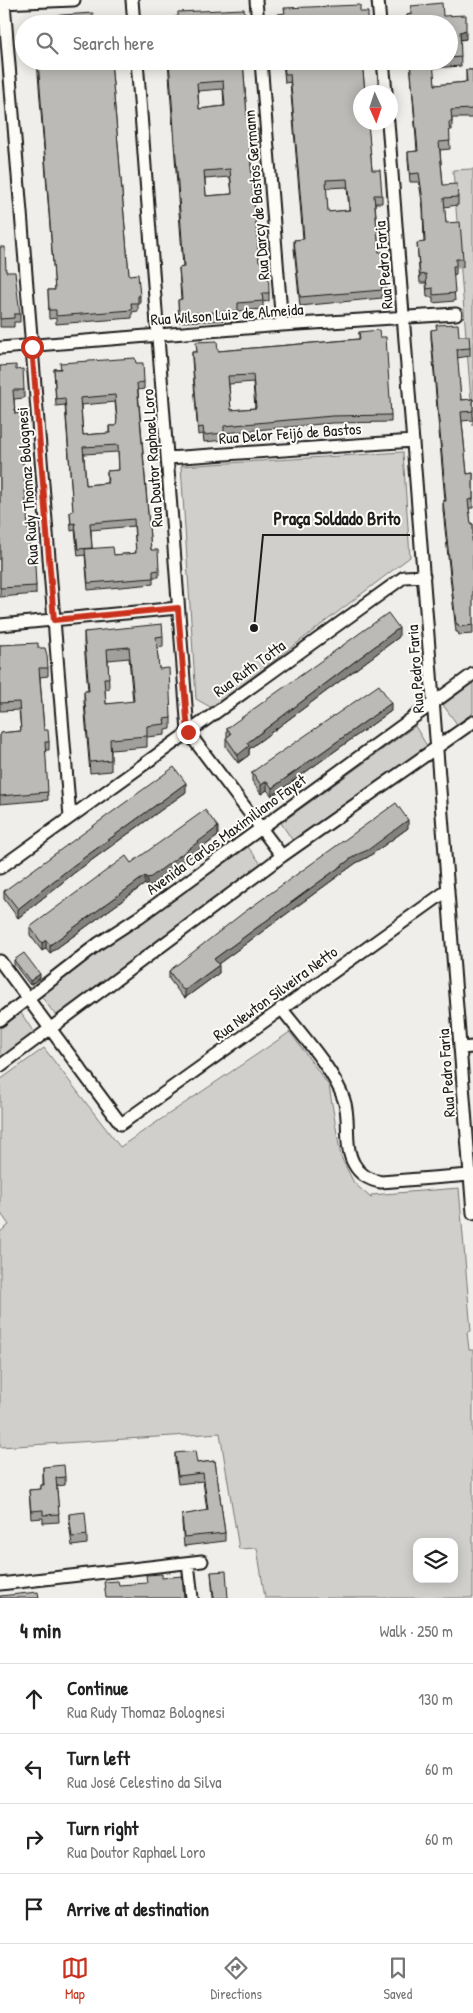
<!DOCTYPE html>
<html lang="en">
<head>
<meta charset="utf-8">
<style>
	body { margin:0; font-family:"Patrick Hand",sans-serif; background:#f2f2f2; color:#222 }
	.controls { position:absolute; right:15px; bottom:15px; display:grid; overflow:hidden; border-radius:10px; box-shadow:0 2px 12px #0003 }
	.controls button { width:45px; height:45px; display:grid; place-items:center; padding:0; border:0; border-bottom:1px solid #e0e0e0; background:#fff; color:#222; font:25px sans-serif }
	.compass { position:absolute; left:353px; top:85px; width:45px; height:45px; border-radius:50%; background:#fff; box-shadow:0 2px 12px #0003; rotate:177deg }
	.stop { position:absolute; width:15px; height:15px; margin:-11px; border:4px solid #c8321e; border-radius:50%; background:#fff }
	.stop.end { background:#c8321e; border-color:#fff; box-shadow:0 1px 5px #0008 }
	.list { margin:0; padding:0; list-style:none }
	h2 { display:flex; justify-content:space-between; align-items:center; height:65px; margin:0; padding:0 20px; font-size:21px }
	h2 small { font-size:16px; font-weight:400; color:#767676 }
	.list li { display:grid; grid-template-columns:32px 1fr auto; gap:15px; align-items:center; box-sizing:border-box; height:70px; padding:0 20px; border-top:1px solid #e0e0e0 }
	.list b { display:block; font-size:19px; white-space:nowrap }
	.list p { margin:0; font-size:16px; white-space:nowrap; color:#767676 }
	.list em { font-size:16px; font-style:normal; color:#767676 }
	.icon { flex:none; width:28px; height:28px; fill:none; stroke:currentColor; stroke-width:2; stroke-linecap:round; stroke-linejoin:round }
	.map { position:relative; flex:none; width:473px; height:1598px; overflow:hidden }
	.search { position:absolute; background:#fff; box-shadow:0 2px 12px #0003; left:15px; right:15px; top:15px; height:55px; display:flex; align-items:center; gap:12px; box-sizing:border-box; padding:0 18px; border-radius:28px; color:#767676; font-size:19px }
	.sheet { height:345px; background:#fff }
	nav { display:flex; justify-content:space-around; align-items:center; box-sizing:border-box; height:70px; border-top:1px solid #e0e0e0; background:#fff; font-size:14px; color:#767676 }
	nav a { display:grid; justify-items:center; gap:2px }
	nav .on { color:#c8321e }
	.map>svg:first-child { display:block }
</style>
</head>
<body>
<div class="map">
<svg width="473" height="1598" viewBox="0 0 473 1598">
	<rect width="100%" height="100%" fill="#f0eeea"/>
	<filter id="ink" filterUnits="userSpaceOnUse"><feTurbulence type="fractalNoise" baseFrequency=".02" numOctaves="2"/><feDisplacementMap in="SourceGraphic" scale="10" xChannelSelector="R" yChannelSelector="G"/><feConvolveMatrix kernelMatrix="1 2 1 2 8 2 1 2 1" color-interpolation-filters="sRGB"/></filter>
	<g filter="url(#ink)">
		<path fill="#d0cfcc" stroke="#767674" fill-rule="evenodd" d="M473,169V426L453,170Z
			M403,452L410,557L212,708L196,699L181,466Z
			M473,683V713L457,724L443,705Z
			M415,726L427,746L293,841L281,823Z
			M248,847L262,865L131,965L56,1016L41,996L101,948Z
			M21,1013L35,1034L0,1059V1028Z
			M290,1032L329,1086L341,1157L354,1183L371,1198V1195L459,1188L471,1331L467,1332L469,1350H473V1598H265L257,1548L239,1549L220,1433L0,1447V1232L9,1225L0,1212V1080L44,1048L120,1147ZM417,1542H454V1579H417Z"/>
		<g fill="none" stroke-linecap="round" stroke-linejoin="round">
			<defs>
				<path id="street" d="M132,0L134,24
					M256,0L258,24
					M378,0L380,24
					M0,3L74,0
					M4,3L70,817
					M137,61L188,732L282,856
					M261,61L282,325
					M383,61L386,92
					M388,122L473,1213
					M0,348L282,325L456,314
					M168,458L413,441
					M0,625L178,608
					M0,868L404,577L424,576
					M0,961L121,1124L448,890
					M281,1008C300,1033 335,1071 344,1100C351,1120 343,1145 354,1164C360,1175 369,1180 381,1182L470,1175
					M0,1020L99,943L139,917L473,674
					M460,1048L473,1047
					M0,1066L282,856L473,722
					M188,1563L192,1598
					M0,1584L202,1561"/>
			</defs>
			<use href="#street" stroke="#1c1c1c" stroke-width="15"/>
			<use href="#street" stroke="#fdfcf7" stroke-width="11"/>
		</g>
		<path fill="#a1a09d" stroke="#1c1c1c" fill-rule="evenodd" d="M411,6L443,16L466,39L460,40L461,66L433,68L435,85L466,82V70H473V118H452V130H449L450,149L440,150L443,185L458,197V205L444,207L446,223L463,259V267L456,268V274L453,275L455,301L433,303V297H427L426,283H420L417,243H424L423,208L419,182H410L408,160V152L417,151L410,61H449V24H407V15L411,14Z
			M37,61H111L129,275L140,296V304H138V311L132,312V318L56,324V318L49,319L48,290H55Z
			M168,61H243L248,130L259,141V150L250,151L259,261L269,293V301L263,302V309L238,311V320L179,322L178,300H181L179,268L183,267ZM223,89L224,106L199,109L198,91ZM230,177L232,194L206,196L205,179Z
			M283,61H362L372,170L382,195V203H375L379,252L386,286V294L382,295V298L300,306L294,248V240L303,239L290,82L285,83ZM347,187L349,210L328,212L326,188Z
			M0,247L6,272L20,314V322H14V327H0Z
			M431,330L459,336L470,348V356L457,358L461,400L473,399V420L462,421L467,474L473,473V508H469L471,524H473V545H472L473,634L459,635L458,632H456L443,510V501H445L431,338Z
			M359,332L391,415V422L332,423L224,433V440L204,442L203,434L198,435L192,359V352H197L196,342L218,351L359,339ZM253,382L255,408L231,410L229,384Z
			M136,363L144,382V389L138,390L151,550L159,570V577H153V584L88,590L85,555L78,556L75,530L71,531L70,512L73,511L65,405L56,406L54,369ZM115,402L117,421L116,426H109V433L83,435L81,405ZM118,452L119,470L107,471V483L86,485L84,454ZM134,526L136,553L114,555L92,548L91,530Z
			M0,366L16,370L24,390V398L14,399L15,414L22,452L31,564L36,586V594L0,597Z
			M84,632L163,636V647L157,648L159,669L171,718V729L165,730V735L147,737V747L111,750V771L90,773L84,702V691H88L84,643ZM129,658L133,702L106,704L105,689H109L108,660Z
			M399,637L249,749V755L238,763L226,747V738L227,737V728Z
			M0,645L38,648L48,668V676L40,677L44,730L49,742V750H45L48,800L0,804V733L21,731L19,710L0,711Z
			M391,711L272,796L267,790L261,794L252,781V772Z
			M186,792L74,873L18,918L4,899V891Z
			M408,828L368,857L356,863L218,964L219,973L185,998L182,996L169,979V971Z
			M218,836L151,886L147,887L145,884L50,953L46,948L42,951L30,935V927L131,863Z
			M14,960L40,978L30,985L14,964Z
			M175,1453L197,1463L215,1461L225,1533V1541L184,1546L182,1523V1515L207,1511L203,1481L178,1484L175,1461Z
			M43,1467L65,1477V1485L57,1486L59,1522L43,1523V1518L31,1519L29,1490L41,1489V1485H43Z
			M69,1514L87,1535V1544L72,1546L69,1522Z
			M211,1572L228,1598H213Z"/>
		<path fill="#83827f" stroke="#1c1c1c" d="M466,30V39L460,40V32Z
			M399,628V637L249,749V755L238,763V755L247,743Z
			M391,703V711L272,796V788Z
			M267,781V790L261,794V785Z
			M186,783V792L74,873L18,918V909L74,865Z
			M408,820V828L368,857L356,863L214,967V959L356,855Z
			M218,827V836L151,886L147,887V878Z
			M145,876V884L50,953V945Z
			M46,940V948L42,951V943Z
			M219,965V973L185,998V990Z
			M40,974V978L30,985V981Z"/>
		<path fill="#bbbab6" stroke="#1c1c1c" fill-rule="evenodd" d="M442,3L443,16L466,15V30L460,32L461,57L449,58V24H407V15L412,14L411,6Z
			M360,5V12H368V24H279L278,14L285,13L284,8Z
			M244,9L245,24H174V17H178V12Z
			M93,13V18H97L98,24H26V22H33L32,17Z
			M38,61H111L129,275L138,274L140,296H138V303H131L132,310L56,316V310H49L48,290H55Z
			M169,61H243L248,130L258,129L259,141L249,142L259,261H268L269,293H262L263,301L238,303V311L179,314L178,300L182,299L179,268L184,267ZM223,81L225,106L199,109L197,83ZM230,169L232,194L206,196L204,171Z
			M284,61H362L365,92H360V122H368L372,170H380L382,195H374L379,252H383L386,286H381L382,290L300,297L294,240L304,239L290,74H285ZM347,179L350,210L328,212L326,180Z
			M410,61H433L435,85L467,82L466,70H473V109L451,110L452,122H449L450,141L439,142L443,185L457,184L458,197L444,198L446,223L460,222L463,259H456V266H453L455,293L433,295V288L427,289L426,274L420,275L417,243L425,242L423,200L419,173L410,174L408,152L418,151Z
			M0,247H5L6,272H15L20,314H14V318L0,319Z
			M458,324L459,336H469L470,348L457,349L461,400L473,399V411L461,412L467,474L473,473V499L468,500L471,524H473V537H472L473,554V625L459,627L458,624H456L443,501H446L431,330L437,329L436,325Z
			M379,330L380,337H386L391,415L332,416L224,426V433L204,435L203,427L198,428L192,352H197L196,342L217,341L218,351L360,339L359,332ZM253,375L256,408L231,410L228,376Z
			M135,358L136,363H143L144,382L137,383L151,550H158L159,570L153,571V578L88,583L85,549L113,547L114,555L136,553L134,519L90,523L92,548L78,549L75,523L71,524L70,512L73,511L65,398L56,399L54,369H61L60,363ZM115,395L117,419L116,426H109L110,433L83,435L80,398ZM118,445L119,470L107,471L108,483L86,485L83,447Z
			M16,365V370L23,369L24,390H13L15,414L22,413V451L31,564L35,565L36,586L0,588V366Z
			M388,613L399,628L247,743L249,746L238,755L226,738L231,734L227,728Z
			M162,624L163,636L156,637L159,669L169,668L171,718L164,719L165,724L147,726V736L110,739L111,760L90,762L84,691H89L84,632ZM129,647L134,701L106,704L104,678H109L107,649Z
			M38,643V648H45L47,655L48,668H39L44,730H48L49,742H45L48,792L0,796V733L21,731L19,702L0,703V645Z
			M379,685L391,703L272,788L267,781L261,785L252,772Z
			M174,767L186,783L74,865L18,909L4,891Z
			M396,803L408,820L368,850L356,855L214,959L219,965L185,990L182,989L169,971L243,913Z
			M205,810L218,827L151,877L147,878L145,876L50,945L46,940L42,943L30,927L126,856L131,863Z
			M24,953L40,974L30,981L14,960Z
			M195,1451L197,1463L215,1461L225,1533L184,1537L182,1515L208,1510L203,1473L178,1476L175,1453Z
			M64,1465L65,1477L56,1478L59,1514L43,1515V1510L31,1511L29,1490L41,1489V1485H44L43,1467Z
			M85,1512L87,1535L72,1537L69,1514Z
			M226,1571L228,1598H214L211,1572Z
			M162,1574V1578L182,1576L184,1598H106L104,1582L118,1581L119,1585L147,1583L146,1575Z
			M38,1592L39,1598H0V1596Z"/>
	</g>
	<g fill="none" stroke-linecap="round" stroke-linejoin="round" filter="url(#ink)">
		<path stroke="#c8321e" stroke-width="6" d="M32,347L54,620L178,608L188,732"/>
	</g>
	<g text-anchor="middle" stroke-width="4" stroke-linejoin="round" paint-order="stroke">
		<g font-size="16" fill="#1c1c1c" stroke="#fdfcf7">
			<text transform="translate(256 195) rotate(-95)" y="6">Rua Darcy de Bastos Germann</text>
			<text transform="translate(383 265) rotate(-95)" y="6">Rua Pedro Faria</text>
			<text transform="translate(227 314) rotate(-4)" y="6">Rua Wilson Luiz de Almeida</text>
			<text transform="translate(290 433) rotate(-4)" y="6">Rua Delor Feijó de Bastos</text>
			<text transform="translate(152 458) rotate(-94)" y="6">Rua Doutor Raphael Loro</text>
			<text transform="translate(27 486) rotate(-94)" y="6">Rua Rudy Thomaz Bolognesi</text>
			<text transform="translate(249 668) rotate(-36)" y="6">Rua Ruth Totta</text>
			<text transform="translate(415 669) rotate(-94)" y="6">Rua Pedro Faria</text>
			<text transform="translate(226 834) rotate(-36)" y="6">Avenida Carlos Maximiliano Fayet</text>
			<text transform="translate(275 993) rotate(-36)" y="6">Rua Newton Silveira Netto</text>
			<text transform="translate(446 1073) rotate(-94)" y="6">Rua Pedro Faria</text>
		</g>
	</g>
	<path fill="none" stroke="#1c1c1c" stroke-width="2" d="M254 628L263 535H410"/>
	<circle fill="#1c1c1c" stroke="#fdfcf7" stroke-width="2" cx="254" cy="628" r="5"/>
	<g font-size="18" text-anchor="middle" font-weight="bold" fill="#1c1c1c" stroke="#fdfcf7" stroke-width="4" stroke-linejoin="round" paint-order="stroke">
		<text x="337" y="525">Praça Soldado Brito</text>
	</g>
</svg>
<div class="controls">
<button><svg class="icon" aria-label="layers" viewBox="0 0 24 24"><path d="M12 4l9 5-9 5-9-5zM3 14l9 5 9-5"/></svg></button>
</div>
<svg class="compass" viewBox="-18 -18 36 36"><path d="M0-13l5 13h-10z" fill="#e53935"/><path d="M0 13l5-13h-10z" fill="#767676"/></svg>
<div class="stop" style="left:32px;top:347px"></div>
<div class="stop end" style="left:188px;top:732px"></div>
<div class="search"><svg class="icon" aria-label="search" viewBox="0 0 24 24"><circle cx="10" cy="10" r="6"/><path d="M15 15l6 6"/></svg>Search here</div>
</div>
<section class="sheet">
<h2>4 min<small>Walk · 250 m</small></h2>
<ul class="list">
<li><svg class="icon" aria-label="ahead" viewBox="0 0 24 24"><path d="M12 20V5M6 11l6-6 6 6"/></svg><div><b>Continue</b><p>Rua Rudy Thomaz Bolognesi</p></div><em>130 m</em></li>
<li><svg class="icon" aria-label="left" viewBox="0 0 24 24"><path d="M17 20v-9H6M10 6l-5 5 5 5"/></svg><div><b>Turn left</b><p>Rua José Celestino da Silva</p></div><em>60 m</em></li>
<li><svg class="icon" aria-label="right" viewBox="0 0 24 24"><path d="M7 20v-9h11M14 6l5 5-5 5"/></svg><div><b>Turn right</b><p>Rua Doutor Raphael Loro</p></div><em>60 m</em></li>
<li><svg class="icon" aria-label="arrive" viewBox="0 0 24 24"><path d="M6 21V4h12l-3 4 3 4H6"/></svg><div><b>Arrive at destination</b></div></li>
</ul>
</section>
<nav>
<a class="on"><svg class="icon" aria-label="map" viewBox="0 0 24 24"><path d="M3 6l6-2 6 2 6-2v14l-6 2-6-2-6 2zM9 4v14M15 6v14"/></svg>Map</a>
<a><svg class="icon" aria-label="directions" viewBox="0 0 24 24"><path d="M12 3l9 9-9 9-9-9zM9 14v-3h6M13 9l2 2-2 2"/></svg>Directions</a>
<a><svg class="icon" aria-label="saved" viewBox="0 0 24 24"><path d="M7 4h10v16l-5-4-5 4z"/></svg>Saved</a>
</nav>
</body>
</html>
